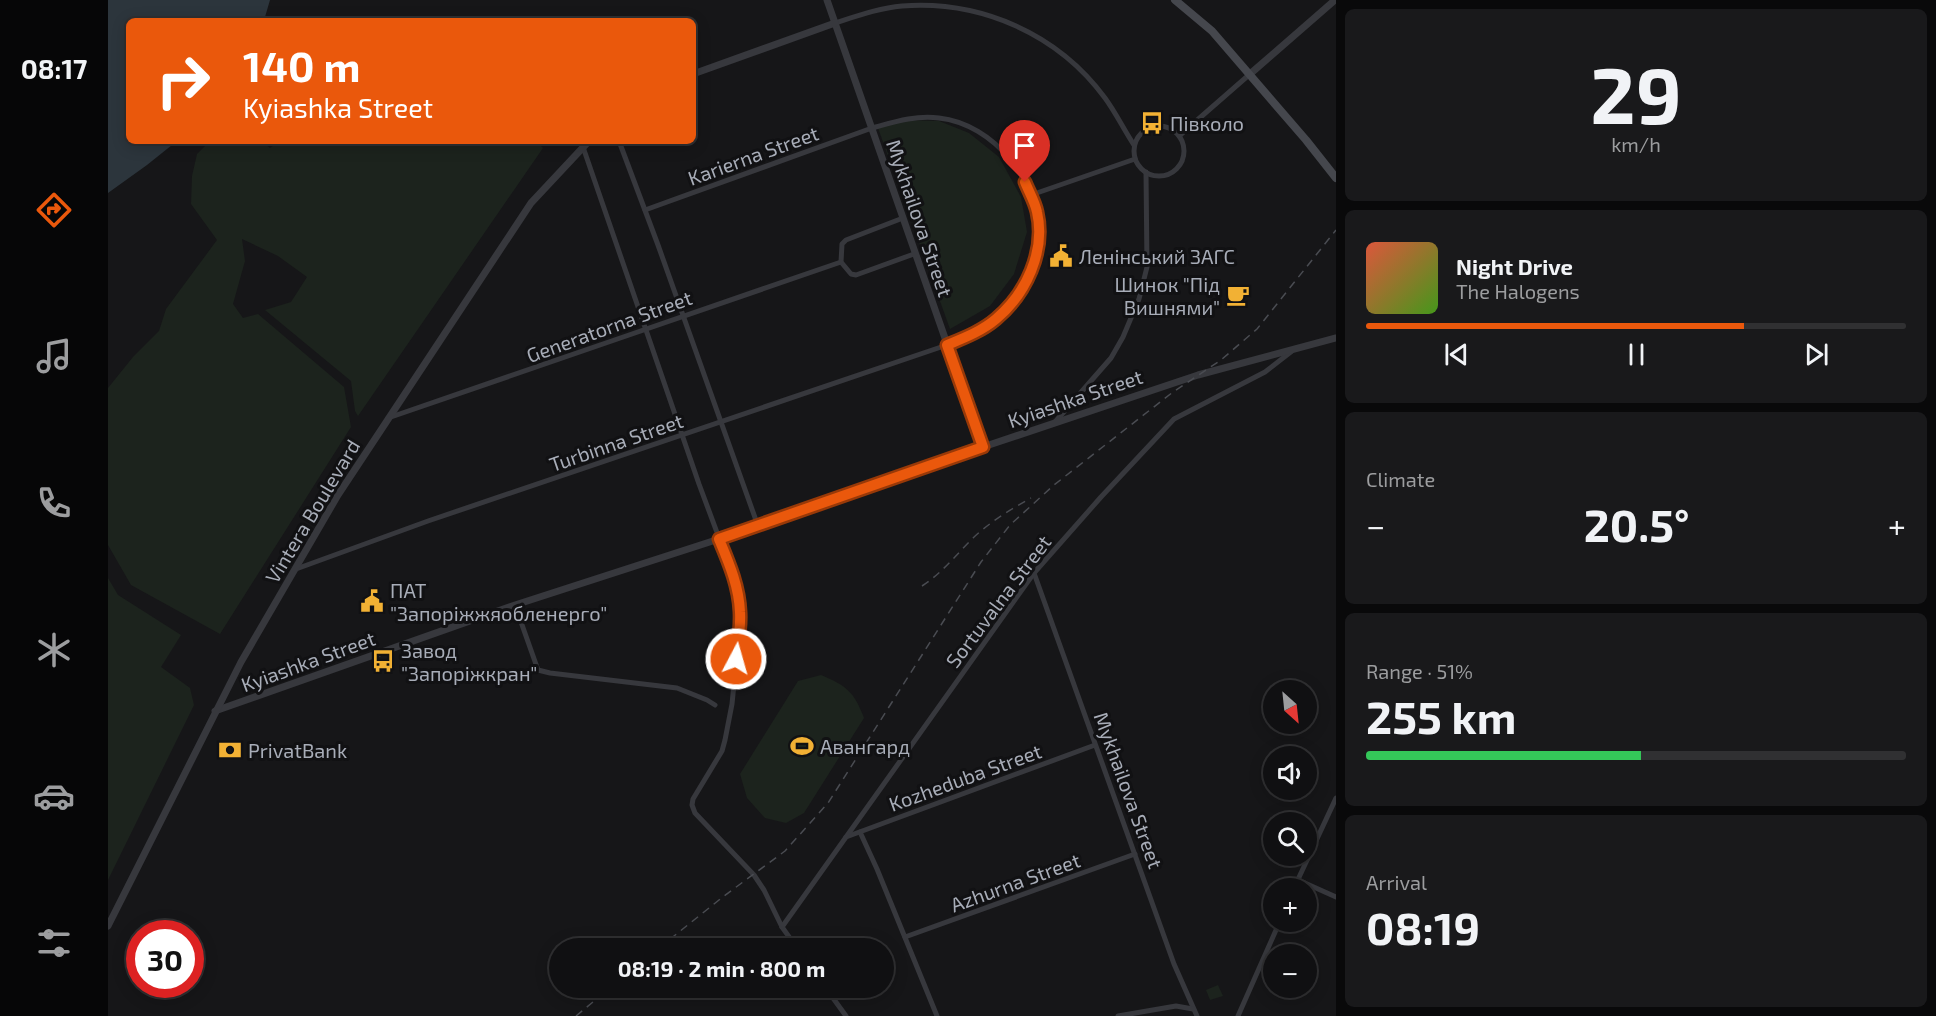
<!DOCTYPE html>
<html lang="en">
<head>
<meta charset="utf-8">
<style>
  body { margin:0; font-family:"Exo 2",sans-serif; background:#19191b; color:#f1f3f6; height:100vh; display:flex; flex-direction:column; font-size:22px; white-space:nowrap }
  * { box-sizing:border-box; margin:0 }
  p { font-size:20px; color:#9c9d9f }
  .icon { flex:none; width:33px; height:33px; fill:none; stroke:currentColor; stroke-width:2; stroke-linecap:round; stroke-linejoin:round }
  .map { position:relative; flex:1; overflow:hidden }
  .details { display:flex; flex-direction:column; gap:9px; padding:9px; background:#09090a; width:600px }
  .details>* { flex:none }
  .guide { position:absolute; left:18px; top:18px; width:570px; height:126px; border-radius:9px; box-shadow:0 3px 15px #0003,0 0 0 2px #303032; background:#ea580c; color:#fff; overflow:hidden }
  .needle { width:39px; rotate:153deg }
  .tools { position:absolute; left:1155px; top:680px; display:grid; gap:12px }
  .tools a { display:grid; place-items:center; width:54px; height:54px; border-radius:50%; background:#101012; box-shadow:0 3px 15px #0003,0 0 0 2px #303032; font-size:30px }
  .speed { position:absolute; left:18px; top:920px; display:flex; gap:12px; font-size:30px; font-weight:700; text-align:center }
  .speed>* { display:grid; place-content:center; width:78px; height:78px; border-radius:50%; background:#101012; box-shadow:0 3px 15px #0003,0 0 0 2px #303032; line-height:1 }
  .speed .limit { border:9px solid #d22; background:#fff; color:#111 }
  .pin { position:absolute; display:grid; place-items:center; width:51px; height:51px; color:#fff; margin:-62px -26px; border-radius:50% 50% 50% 0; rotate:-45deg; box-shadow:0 0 6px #0007 }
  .pin .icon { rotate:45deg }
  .me { position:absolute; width:66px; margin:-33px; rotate:6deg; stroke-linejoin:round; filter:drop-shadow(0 0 4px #0008) }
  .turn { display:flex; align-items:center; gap:21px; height:126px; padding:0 18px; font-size:27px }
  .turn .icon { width:78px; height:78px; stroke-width:2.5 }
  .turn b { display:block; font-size:42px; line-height:51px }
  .big { font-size:45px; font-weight:700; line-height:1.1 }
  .details .widget { flex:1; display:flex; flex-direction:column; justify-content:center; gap:9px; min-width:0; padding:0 21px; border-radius:9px; background:#19191b }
  .details .dial { align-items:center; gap:0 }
  .dial b { font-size:78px; line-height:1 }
  .song { display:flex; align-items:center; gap:18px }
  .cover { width:72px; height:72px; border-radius:9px; background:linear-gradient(135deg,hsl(10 70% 55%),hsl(100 70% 35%)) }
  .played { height:6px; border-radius:3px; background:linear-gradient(90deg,#ea580c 70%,#303032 70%) }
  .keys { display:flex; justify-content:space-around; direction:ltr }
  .heat { display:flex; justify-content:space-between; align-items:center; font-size:33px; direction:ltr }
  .charge { height:9px; border-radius:4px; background:linear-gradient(90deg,#34c759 51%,#303032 0) }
  .trip { position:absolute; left:441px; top:938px; width:345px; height:60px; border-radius:30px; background:#101012; box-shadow:0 3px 15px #0003,0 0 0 2px #303032; font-weight:700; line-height:60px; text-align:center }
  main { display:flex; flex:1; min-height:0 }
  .tab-bar { display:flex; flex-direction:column; width:108px; justify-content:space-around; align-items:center; background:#060607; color:#9c9d9f }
  .tab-bar .icon { width:42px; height:42px }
  .tab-bar .on { color:#ea580c }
  .tab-bar b { font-size:27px; color:#f1f3f6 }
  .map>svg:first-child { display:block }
</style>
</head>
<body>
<main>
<nav class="tab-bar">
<b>08:17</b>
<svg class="icon on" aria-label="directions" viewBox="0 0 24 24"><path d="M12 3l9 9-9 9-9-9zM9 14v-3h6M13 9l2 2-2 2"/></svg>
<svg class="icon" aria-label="music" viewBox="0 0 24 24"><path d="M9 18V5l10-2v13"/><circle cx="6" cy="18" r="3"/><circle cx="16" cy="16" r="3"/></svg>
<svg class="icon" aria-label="phone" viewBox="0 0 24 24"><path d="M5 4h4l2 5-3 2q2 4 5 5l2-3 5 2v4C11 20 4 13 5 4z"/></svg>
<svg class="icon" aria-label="climate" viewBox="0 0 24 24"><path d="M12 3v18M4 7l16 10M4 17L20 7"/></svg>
<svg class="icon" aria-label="car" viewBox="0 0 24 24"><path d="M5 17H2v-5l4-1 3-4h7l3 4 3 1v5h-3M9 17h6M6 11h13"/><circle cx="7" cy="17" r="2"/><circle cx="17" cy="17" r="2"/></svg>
<svg class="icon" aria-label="filters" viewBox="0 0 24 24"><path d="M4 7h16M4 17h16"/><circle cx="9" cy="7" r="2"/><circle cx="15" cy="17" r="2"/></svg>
</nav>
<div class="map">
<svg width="1228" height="1016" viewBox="0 0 1228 1016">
  <rect width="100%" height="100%" fill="#161618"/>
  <g fill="#1c231d">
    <polygon points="796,120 831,121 861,133 891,157 913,197 919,232 906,274 882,306 842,329 770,128"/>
    <polygon points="102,141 154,141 162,148 171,141 428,141 435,148 250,416 247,411 243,381 157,310 183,302 199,277 170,256 134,239 137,261 125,304 135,318 150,314 236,387 243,427 112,634 23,585 0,545 0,388 25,357 51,331 58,309 109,240 83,204 84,176 89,154"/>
    <polygon points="0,578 10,595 73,635 53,667 82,688 86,705 0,880"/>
    <path d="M713 675C739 686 746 692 756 718L696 813 678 823 657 818 639 798 632 774 690 681Z"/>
    <polygon points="1110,985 1115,996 1102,1000 1098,990"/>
  </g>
  <polygon fill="#2c353c" points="0,0 162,0 157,17 162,21 21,21 21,141 69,141 39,165 0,193"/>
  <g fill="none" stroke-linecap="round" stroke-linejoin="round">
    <g stroke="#37383d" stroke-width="5">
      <path d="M727 23C749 16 771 8 794 6 873 0 950 34 997 98 1008 113 1016 130 1026 145"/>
      <circle cx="1051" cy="151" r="25"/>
      <polyline points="1071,136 1142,74"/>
      <polyline points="511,141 550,245 650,526"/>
      <polyline points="475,147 591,484 630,589 633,614 624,704 617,740 614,751 585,799 584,805 587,813 646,875 656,890 674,927 689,948"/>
      <polyline points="923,195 1027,159"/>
      <polyline points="795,218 738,240 734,244 733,262 743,274 748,275 806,254"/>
      <path d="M280 418C432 367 581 313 733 262"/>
      <polyline points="947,422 1003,358 1015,337 1031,299 1039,267 1038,172"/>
      <path d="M188 569 320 521 839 345C863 335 888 324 904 303 918 285 931 260 931 237 932 182 886 124 831 118 807 115 786 122 764 128L537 210"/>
      <polyline points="926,573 1066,964 1089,1016"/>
      <polyline points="407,605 430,670 442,673 569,688 599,700 607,705"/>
      <polyline points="752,832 769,869 829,1016"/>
      <polyline points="738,837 987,745"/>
      <polyline points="1190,880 1228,897"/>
      <polyline points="1186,888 1228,798"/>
      <polyline points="674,927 926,573 993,497 1066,419 1157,372 1184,351"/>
      <polyline points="797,937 1027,854"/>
      <polyline points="717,987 738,1016"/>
      <polyline points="1010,1016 1068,1006 1085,1009"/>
      <polyline points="1130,1016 1172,921"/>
    </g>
    <g stroke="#37383d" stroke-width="7">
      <polyline points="719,0 875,447"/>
      <polyline points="585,74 727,23"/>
      <polyline points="1142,74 1227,0"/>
      <polyline points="107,711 407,605 611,539 875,447 1090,375 1228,338"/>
      <polyline points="0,926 133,662 230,495 423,203 481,141"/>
    </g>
    <polyline stroke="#45474d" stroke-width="8" points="1067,0 1104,31 1198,140 1228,178"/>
    <g stroke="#4a4c52" stroke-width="1.5" stroke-dasharray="8 6" stroke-linecap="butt">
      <path d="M814 586C834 573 848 555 865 538 882 522 903 509 923 498"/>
      <polyline points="551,948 616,896 677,851 720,803 873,562 902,525 946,485 1065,392 1113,360 1149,329 1228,230"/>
      <polyline points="468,1016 503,987"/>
    </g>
  </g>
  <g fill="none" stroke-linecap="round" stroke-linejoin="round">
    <g stroke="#983908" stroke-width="15">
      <path id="route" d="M628 659C630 644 633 627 632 612 631 586 621 563 611 539L875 447 839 345C856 338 874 331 888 319 918 294 938 251 929 212 927 202 921 192 917 182"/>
    </g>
    <use href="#route" stroke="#ea580c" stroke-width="10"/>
  </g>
  <defs>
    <g id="bus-bare" transform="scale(1.8)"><path d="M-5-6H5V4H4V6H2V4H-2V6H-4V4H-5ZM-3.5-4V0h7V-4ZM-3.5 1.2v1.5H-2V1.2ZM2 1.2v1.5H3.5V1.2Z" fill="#f2b134" stroke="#111113" stroke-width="2.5" paint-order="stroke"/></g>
    <g id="civic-bare" transform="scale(1.8)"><path d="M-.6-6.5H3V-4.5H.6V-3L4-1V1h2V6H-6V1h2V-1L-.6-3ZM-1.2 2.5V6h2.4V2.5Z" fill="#f2b134" stroke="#111113" stroke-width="2.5" paint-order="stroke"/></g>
    <g id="cafe-bare" transform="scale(1.8)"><path d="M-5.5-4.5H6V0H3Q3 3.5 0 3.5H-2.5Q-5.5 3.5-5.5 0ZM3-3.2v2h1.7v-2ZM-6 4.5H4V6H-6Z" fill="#f2b134" stroke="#111113" stroke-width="2.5" paint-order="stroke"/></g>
    <g id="stadium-bare" transform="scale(1.8)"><path d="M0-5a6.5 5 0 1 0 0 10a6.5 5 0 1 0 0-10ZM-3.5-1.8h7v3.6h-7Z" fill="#f2b134" stroke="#111113" stroke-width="2.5" paint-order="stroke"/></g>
    <g id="bank-bare" transform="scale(1.8)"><path d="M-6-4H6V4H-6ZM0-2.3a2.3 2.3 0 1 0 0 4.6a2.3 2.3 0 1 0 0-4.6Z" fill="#f2b134" stroke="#111113" stroke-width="2.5" paint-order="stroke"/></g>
  </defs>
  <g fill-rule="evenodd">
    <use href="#bus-bare" x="1044" y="123"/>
    <use href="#civic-bare" x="953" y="256"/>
    <use href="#cafe-bare" x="1130" y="295"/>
    <use href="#civic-bare" x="264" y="601"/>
    <use href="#bus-bare" x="275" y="661"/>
    <use href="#stadium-bare" x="694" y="746"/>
    <use href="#bank-bare" x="122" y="750"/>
  </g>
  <g text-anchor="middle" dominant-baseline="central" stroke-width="6" stroke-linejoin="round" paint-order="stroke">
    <g font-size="20" fill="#a8adb8" stroke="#111113" text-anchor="start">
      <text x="1062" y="123">Півколо</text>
      <text x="971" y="256">Ленінський ЗАГС</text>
      <text x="1112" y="284" text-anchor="end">Шинок "Під<tspan x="1112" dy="23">Вишнями"</tspan></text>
      <text x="282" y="590">ПАТ<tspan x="282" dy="23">"Запоріжжяобленерго"</tspan></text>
      <text x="293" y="650">Завод<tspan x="293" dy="23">"Запоріжкран"</tspan></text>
      <text x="712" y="746">Авангард</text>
      <text x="140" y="750">PrivatBank</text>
    </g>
    <g font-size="20" fill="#a8adb8" stroke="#111113">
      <text transform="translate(645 155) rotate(-20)">Karierna Street</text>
      <text transform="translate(812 218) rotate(71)">Mykhailova Street</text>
      <text transform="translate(501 326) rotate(-20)">Generatorna Street</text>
      <text transform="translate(967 398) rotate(-19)">Kyiashka Street</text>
      <text transform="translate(508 442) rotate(-19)">Turbinna Street</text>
      <text transform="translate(204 511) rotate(-59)">Vintera Boulevard</text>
      <text transform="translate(890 601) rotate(-53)">Sortuvalna Street</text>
      <text transform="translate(200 661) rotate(-20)">Kyiashka Street</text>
      <text transform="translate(857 777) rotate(-20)">Kozheduba Street</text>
      <text transform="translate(1021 790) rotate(70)">Mykhailova Street</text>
      <text transform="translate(907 882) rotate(-20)">Azhurna Street</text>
    </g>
  </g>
</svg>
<div class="tools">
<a><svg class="needle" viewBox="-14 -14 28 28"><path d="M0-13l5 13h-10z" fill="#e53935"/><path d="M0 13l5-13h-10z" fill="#9c9d9f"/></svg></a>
<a><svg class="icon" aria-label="sound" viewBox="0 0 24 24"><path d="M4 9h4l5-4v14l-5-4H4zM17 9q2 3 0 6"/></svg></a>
<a><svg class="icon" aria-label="search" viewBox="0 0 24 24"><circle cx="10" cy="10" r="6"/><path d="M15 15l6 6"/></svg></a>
<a>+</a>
<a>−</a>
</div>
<div class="speed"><div class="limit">30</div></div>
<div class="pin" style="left:917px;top:182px;background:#d93025"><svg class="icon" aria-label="arrive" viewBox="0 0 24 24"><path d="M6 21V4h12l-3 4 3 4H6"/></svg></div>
<svg class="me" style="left:628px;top:659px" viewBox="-20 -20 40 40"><circle r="17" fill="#ea580c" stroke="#fff" stroke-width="3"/><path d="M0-11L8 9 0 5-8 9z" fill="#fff"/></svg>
<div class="trip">08:19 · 2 min · 800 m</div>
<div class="guide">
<div class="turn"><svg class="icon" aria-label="right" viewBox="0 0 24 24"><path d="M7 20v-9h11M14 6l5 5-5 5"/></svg><div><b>140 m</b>Kyiashka Street</div></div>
</div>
</div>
<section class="details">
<div class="widget dial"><b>29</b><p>km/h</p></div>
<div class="widget">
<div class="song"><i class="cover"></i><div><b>Night Drive</b><p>The Halogens</p></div></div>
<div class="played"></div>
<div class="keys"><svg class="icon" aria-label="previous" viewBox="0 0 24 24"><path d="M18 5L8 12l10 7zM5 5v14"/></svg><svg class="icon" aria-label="pause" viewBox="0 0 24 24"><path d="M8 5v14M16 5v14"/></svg><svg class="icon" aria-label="next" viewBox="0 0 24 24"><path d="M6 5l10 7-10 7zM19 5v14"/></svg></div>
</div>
<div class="widget"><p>Climate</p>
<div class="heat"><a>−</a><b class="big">20.5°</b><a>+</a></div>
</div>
<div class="widget"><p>Range · 51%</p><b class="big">255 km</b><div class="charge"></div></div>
<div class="widget"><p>Arrival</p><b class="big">08:19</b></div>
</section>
</main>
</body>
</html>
